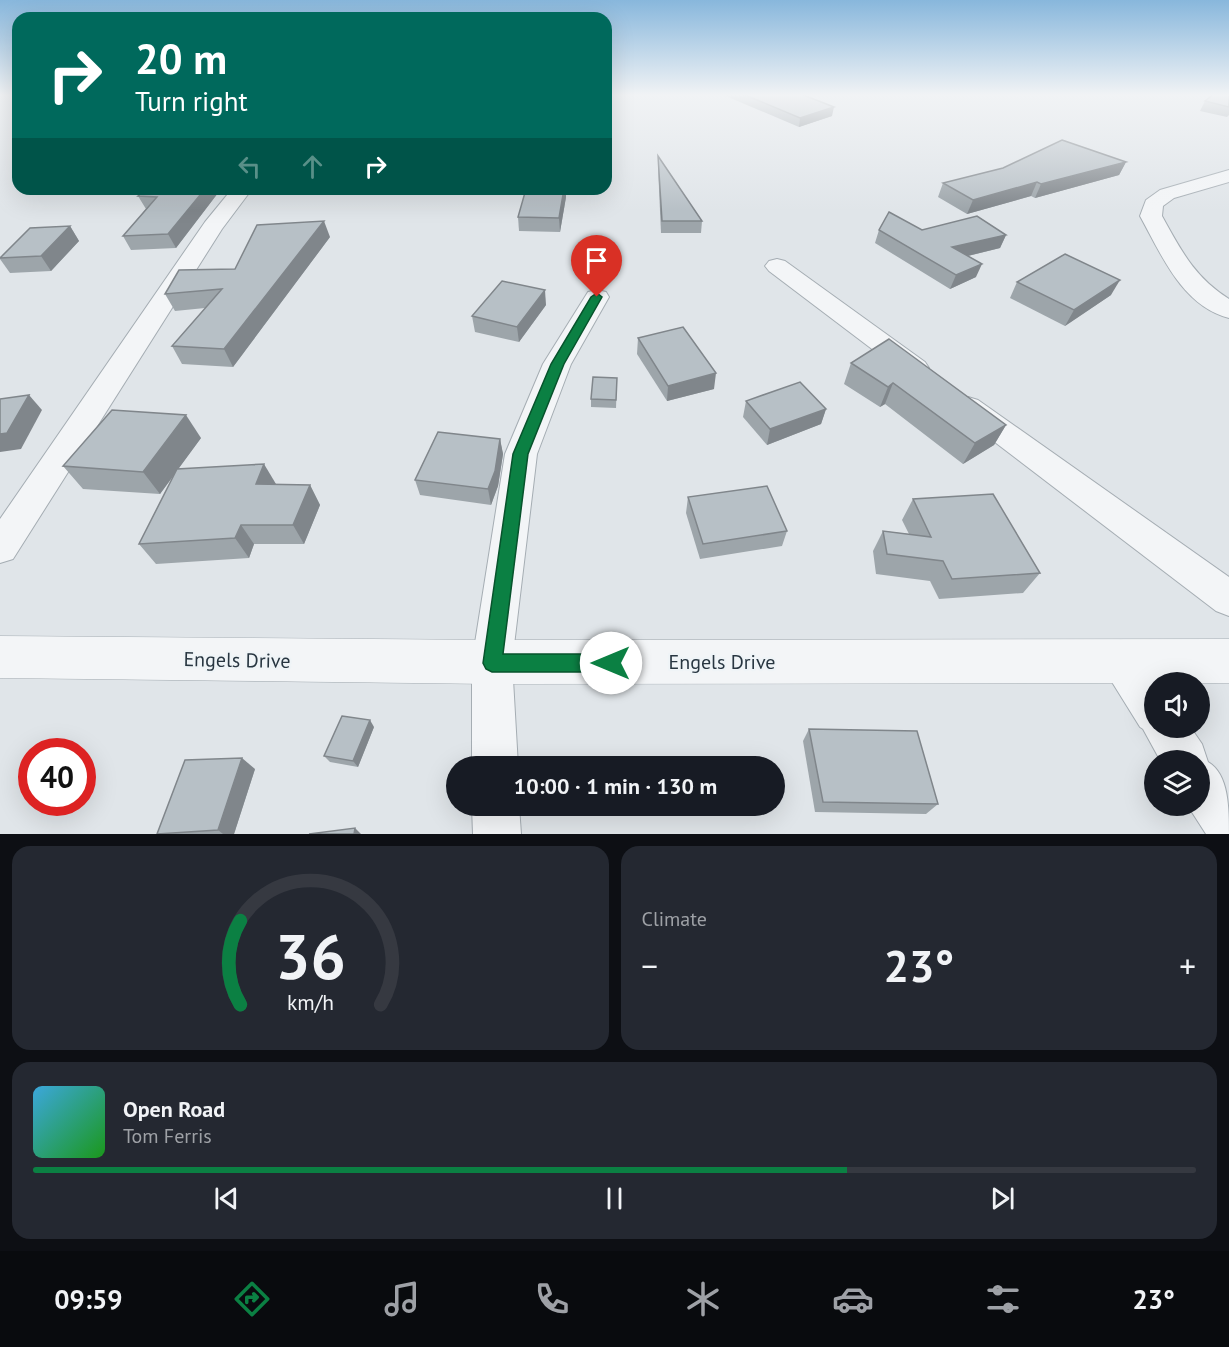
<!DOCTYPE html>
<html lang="en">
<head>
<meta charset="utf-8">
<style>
  body { margin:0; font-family:"PT Sans",sans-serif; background:#242831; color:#f1f3f6; height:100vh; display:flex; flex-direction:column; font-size:22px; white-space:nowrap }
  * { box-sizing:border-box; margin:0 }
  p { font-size:20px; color:#9ea1a6 }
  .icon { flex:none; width:33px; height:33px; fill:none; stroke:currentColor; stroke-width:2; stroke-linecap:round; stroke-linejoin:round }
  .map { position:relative; height:834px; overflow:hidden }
  .drawer { display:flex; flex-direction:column; gap:12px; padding:12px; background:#0d0f14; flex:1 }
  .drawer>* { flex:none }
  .guide { position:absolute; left:12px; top:12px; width:600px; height:183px; border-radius:18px; box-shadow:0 6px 24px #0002; background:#00695c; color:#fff; overflow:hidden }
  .buttons { position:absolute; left:1144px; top:672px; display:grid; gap:12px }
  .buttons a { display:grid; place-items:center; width:66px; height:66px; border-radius:50%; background:#171b24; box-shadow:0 6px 24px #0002; font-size:30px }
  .speed { position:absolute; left:18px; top:738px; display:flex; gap:12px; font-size:30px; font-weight:700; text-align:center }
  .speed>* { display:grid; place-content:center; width:78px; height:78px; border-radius:50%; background:#171b24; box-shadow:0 6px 24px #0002; line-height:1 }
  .speed .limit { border:9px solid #d22; background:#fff; color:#111 }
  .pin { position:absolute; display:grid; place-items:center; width:51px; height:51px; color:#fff; margin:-62px -26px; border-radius:50% 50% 50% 0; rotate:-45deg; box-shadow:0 0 6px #0007 }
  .pin .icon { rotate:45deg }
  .me { position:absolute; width:66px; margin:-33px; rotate:270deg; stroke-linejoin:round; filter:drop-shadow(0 0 4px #0008) }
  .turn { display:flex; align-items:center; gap:21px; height:126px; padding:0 24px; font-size:27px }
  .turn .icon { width:78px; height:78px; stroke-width:2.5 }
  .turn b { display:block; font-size:42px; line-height:51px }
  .lanes { display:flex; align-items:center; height:57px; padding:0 24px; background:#0003; justify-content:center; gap:30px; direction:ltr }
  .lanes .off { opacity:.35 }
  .big { font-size:45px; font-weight:700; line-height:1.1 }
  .drawer .widget { flex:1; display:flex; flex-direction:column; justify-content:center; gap:9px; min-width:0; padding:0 21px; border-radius:18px; background:#242831 }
  .drawer .dial { align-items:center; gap:0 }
  .dial svg { height:156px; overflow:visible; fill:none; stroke:#363941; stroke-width:7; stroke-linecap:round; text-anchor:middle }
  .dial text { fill:#f1f3f6; stroke:none }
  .song { display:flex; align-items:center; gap:18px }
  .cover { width:72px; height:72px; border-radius:9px; background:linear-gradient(135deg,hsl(200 70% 55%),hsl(120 70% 35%)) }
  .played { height:6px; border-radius:3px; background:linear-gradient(90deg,#0b8043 70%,#363941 70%) }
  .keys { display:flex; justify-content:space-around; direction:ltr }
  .heat { display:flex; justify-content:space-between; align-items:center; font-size:33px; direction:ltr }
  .drawer .tiles { flex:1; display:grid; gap:12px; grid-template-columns:1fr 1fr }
  .widget:last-child { grid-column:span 2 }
  .trip { position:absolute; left:446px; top:756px; width:339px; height:60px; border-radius:30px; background:#171b24; box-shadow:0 6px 24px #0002; font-weight:700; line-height:60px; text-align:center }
  .tabs { display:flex; height:96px; justify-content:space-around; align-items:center; background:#090b0e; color:#9ea1a6 }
  .tabs .icon { width:42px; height:42px }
  .tabs .selected { color:#0b8043 }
  .tabs b { font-size:27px; color:#f1f3f6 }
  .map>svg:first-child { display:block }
</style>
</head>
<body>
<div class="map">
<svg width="1229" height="834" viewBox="0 0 1229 834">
  <rect width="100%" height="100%" fill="#e0e5e9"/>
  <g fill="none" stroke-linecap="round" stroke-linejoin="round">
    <g stroke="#a5adb3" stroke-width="2">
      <g id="minor">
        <path d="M1229 170V182L1174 198 1163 206 1162 216C1181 250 1194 277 1229 299V318C1182 306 1161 254 1140 216L1146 200 1160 190Z"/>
        <polygon points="232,189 252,189 222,229 13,559 0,563 0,519 205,222"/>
        <polygon points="777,259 785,261 925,362 929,368 925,374 915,377 905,374 769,271 765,266 769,261"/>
        <polygon points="597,290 606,292 609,297 571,364 537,454 512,662 518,766 472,766 472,662 505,454 543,364 588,292"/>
        <polygon points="968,397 978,400 1229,577 1229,616 1216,611 958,414 953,407 958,400"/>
        <path d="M1121 640 1135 646 1160 682H1155V728H1191L1202 744 1208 762C1229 774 1229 809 1229 834H1206L1188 806H1200V760H1160L1143 729 1140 727 1107 674 1101 660 1107 646Z"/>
        <polygon points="472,806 519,806 521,834 473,834"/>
      </g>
    </g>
    <g stroke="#a5adb3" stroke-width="1">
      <polygon id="tertiary" points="0,636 492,640 1229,639 1229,683 492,684 0,678"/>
    </g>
    <use href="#minor" fill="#f3f5f7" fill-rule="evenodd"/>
    <use href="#tertiary" fill="#f3f5f7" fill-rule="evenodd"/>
  </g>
  <g fill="#9da5aa">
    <polygon points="721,94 801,94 832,116 799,127"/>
    <polygon points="1229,94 1229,115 1227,117 1200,111 1205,101"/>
    <polygon points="658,156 702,221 701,233 661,233 658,167"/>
    <polygon points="1126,162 1119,175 1035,198 1031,196 967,214 938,197 943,183"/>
    <polygon points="221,189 176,248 131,250 123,236 146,209 138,196"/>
    <polygon points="526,189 566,189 566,197 560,232 519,231 518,217"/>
    <polygon points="70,226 79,241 51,271 10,273 0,259 0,257"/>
    <polygon points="879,230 922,230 1006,235 1000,248 968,256 976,277 950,289 875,243"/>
    <polygon points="330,237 233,367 182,364 172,346 205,308 175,311 165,294 235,269"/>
    <polygon points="1017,282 1111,295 1065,326 1010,298"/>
    <polygon points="546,305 519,342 475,332 472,316"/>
    <polygon points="638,338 714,389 667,401 637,354"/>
    <polygon points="851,363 1006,425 994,445 963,464 885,404 880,407 844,384"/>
    <polygon points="617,378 616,408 591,407 591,399"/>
    <polygon points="746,401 826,409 821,424 767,445 743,417"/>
    <polygon points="201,438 178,469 276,484 310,485 320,505 304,544 254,544 249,558 156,564 139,544 174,475 160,494 83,489 63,466"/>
    <polygon points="500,439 503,454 498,486 491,505 420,495 415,480"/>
    <polygon points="688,497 787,531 782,546 700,559 686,513"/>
    <polygon points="913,499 1040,573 1023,593 939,599 930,581 876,574 873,551 883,531 909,534 902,520"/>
    <polygon points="374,727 358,767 330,762 324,756"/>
    <polygon points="809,729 938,804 926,814 815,812 803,741"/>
    <polygon points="255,769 234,834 157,834"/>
  </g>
  <g fill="#80868b">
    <polygon points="834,107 832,116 799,127 800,118"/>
    <polygon points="1126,162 1119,175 1035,198 1041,184"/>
    <polygon points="1037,182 1031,196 967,214 973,200"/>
    <polygon points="205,189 221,189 176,248 168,234"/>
    <polygon points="564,189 566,189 566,197 560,232 559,218"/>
    <polygon points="324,221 330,237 233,367 224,349"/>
    <polygon points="70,226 79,241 51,271 41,256"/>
    <polygon points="1006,235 1000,248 947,261 952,247"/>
    <polygon points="982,264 976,277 950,289 956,275"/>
    <polygon points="1120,280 1111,295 1065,326 1074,310"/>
    <polygon points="545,290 546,305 519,342 517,327"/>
    <polygon points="716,373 714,389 667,401 668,386"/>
    <polygon points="893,383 885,404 880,407 888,387"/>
    <polygon points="29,395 42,410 21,449 0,452 0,434"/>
    <polygon points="826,409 821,424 767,445 770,429"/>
    <polygon points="186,415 201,438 160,494 143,472"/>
    <polygon points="1006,425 994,445 963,464 975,443"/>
    <polygon points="500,439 503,454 498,486 491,505 488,489"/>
    <polygon points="264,464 276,484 256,484"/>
    <polygon points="310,485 320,505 304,544 293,525"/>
    <polygon points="241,525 254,544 249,558 235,538"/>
    <polygon points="370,720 374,727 358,767 353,761"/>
    <polygon points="242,758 255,769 234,834 223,834 218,830"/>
    <polygon points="355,828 361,834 354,834"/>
  </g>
  <g fill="#b7c0c6" stroke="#80868b" stroke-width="1.5">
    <polygon points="743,94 801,94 834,107 800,118"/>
    <polygon points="1214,94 1229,94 1229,107 1205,101"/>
    <polygon points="1062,140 1126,162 1041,184 1037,182 973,200 943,183 1003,168"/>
    <polygon points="658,156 702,221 662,221"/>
    <polygon points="146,189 205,189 168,234 123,236 157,197 138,196"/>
    <polygon points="526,189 564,189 559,218 518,217"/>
    <polygon points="889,212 922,230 977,216 1006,235 952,247 982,264 956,275 879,230"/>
    <polygon points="324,221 224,349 172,346 222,289 165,294 179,270 235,269 257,225"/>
    <polygon points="70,226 41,256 0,258 30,228"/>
    <polygon points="1065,254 1120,280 1074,310 1017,282"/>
    <polygon points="502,281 545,290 517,327 472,316"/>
    <polygon points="683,327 716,373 668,386 638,338"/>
    <polygon points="889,339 1006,425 975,443 893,383 888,387 851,363"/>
    <polygon points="593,377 617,378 616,400 591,399"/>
    <polygon points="800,382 826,409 770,429 746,401"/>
    <polygon points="29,395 7,433 0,434 0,399"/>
    <polygon points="112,410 186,415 143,472 63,466"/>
    <polygon points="438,432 500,439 495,471 488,489 415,480"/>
    <polygon points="264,464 256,484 310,485 293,525 241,525 235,538 139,544 177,469"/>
    <polygon points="767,486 787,531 703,544 688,497"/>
    <polygon points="993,494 1040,573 952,579 943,561 887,554 883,531 931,537 913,499"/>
    <polygon points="342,716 370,720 353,761 324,756"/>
    <polygon points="809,729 917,731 938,804 823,802"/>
    <polygon points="242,758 218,830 157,834 185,760"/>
    <polygon points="355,828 354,834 309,834"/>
  </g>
  <linearGradient id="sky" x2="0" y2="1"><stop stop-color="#88b7dc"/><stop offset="0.45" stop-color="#f1f3f5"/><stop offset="1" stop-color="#f1f3f5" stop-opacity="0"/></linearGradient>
  <rect width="1229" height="211" fill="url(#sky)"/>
  <polygon fill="#0b8043" stroke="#07532c" stroke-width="1.5" points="597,293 602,297 564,364 528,454 503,654 611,654 618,656 621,663 618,669 611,672 492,672 486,669 483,663 513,454 551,364 591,297"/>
  <g text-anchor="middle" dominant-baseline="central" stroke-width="4.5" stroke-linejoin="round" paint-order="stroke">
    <g font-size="20" fill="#283641" stroke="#eff4f7">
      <text transform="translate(237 660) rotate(1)">Engels Drive</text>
      <text x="722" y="662">Engels Drive</text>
    </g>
  </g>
</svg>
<div class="buttons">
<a><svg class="icon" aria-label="sound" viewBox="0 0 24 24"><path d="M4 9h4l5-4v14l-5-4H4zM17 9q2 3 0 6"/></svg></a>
<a><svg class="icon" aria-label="layers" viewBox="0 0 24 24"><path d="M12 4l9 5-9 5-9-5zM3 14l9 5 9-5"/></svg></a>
</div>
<div class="speed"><div class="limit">40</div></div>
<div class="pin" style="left:597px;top:297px;background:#d93025"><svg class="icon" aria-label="arrive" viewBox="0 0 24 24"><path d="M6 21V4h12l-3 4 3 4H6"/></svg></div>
<svg class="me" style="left:611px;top:663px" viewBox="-20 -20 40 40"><circle r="19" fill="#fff"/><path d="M0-13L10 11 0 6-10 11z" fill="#0b8043"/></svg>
<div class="trip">10:00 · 1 min · 130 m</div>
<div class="guide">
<div class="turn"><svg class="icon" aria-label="right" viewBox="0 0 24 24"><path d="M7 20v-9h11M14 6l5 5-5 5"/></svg><div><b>20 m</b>Turn right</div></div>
<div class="lanes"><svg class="icon off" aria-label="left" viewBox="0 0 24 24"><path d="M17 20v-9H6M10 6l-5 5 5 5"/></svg><svg class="icon off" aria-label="ahead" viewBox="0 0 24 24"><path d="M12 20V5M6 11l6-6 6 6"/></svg><svg class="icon" aria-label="right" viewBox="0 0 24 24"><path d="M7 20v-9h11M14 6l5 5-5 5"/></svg></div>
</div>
</div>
<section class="drawer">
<div class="tiles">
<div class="widget dial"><svg viewBox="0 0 100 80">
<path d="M14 69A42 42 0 1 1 86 69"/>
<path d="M14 69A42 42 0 0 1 14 26" stroke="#0b8043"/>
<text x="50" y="56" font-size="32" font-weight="700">36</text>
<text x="50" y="72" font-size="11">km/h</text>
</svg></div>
<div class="widget"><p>Climate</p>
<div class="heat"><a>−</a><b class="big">23°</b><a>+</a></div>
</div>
<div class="widget">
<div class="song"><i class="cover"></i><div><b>Open Road</b><p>Tom Ferris</p></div></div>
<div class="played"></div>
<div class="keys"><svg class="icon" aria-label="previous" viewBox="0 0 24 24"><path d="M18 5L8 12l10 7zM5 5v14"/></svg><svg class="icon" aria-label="pause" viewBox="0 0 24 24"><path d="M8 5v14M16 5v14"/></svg><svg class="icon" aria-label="next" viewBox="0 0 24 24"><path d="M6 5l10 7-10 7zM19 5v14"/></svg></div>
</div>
</div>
</section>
<nav class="tabs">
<b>09:59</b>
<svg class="icon selected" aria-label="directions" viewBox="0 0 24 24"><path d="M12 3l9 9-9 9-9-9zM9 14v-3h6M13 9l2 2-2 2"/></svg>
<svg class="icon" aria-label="music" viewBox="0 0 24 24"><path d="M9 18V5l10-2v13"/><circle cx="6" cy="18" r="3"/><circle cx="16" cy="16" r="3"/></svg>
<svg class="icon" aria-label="phone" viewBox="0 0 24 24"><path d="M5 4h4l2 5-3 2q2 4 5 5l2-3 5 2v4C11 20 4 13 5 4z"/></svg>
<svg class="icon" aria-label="climate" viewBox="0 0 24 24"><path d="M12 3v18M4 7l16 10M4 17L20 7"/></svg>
<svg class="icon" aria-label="car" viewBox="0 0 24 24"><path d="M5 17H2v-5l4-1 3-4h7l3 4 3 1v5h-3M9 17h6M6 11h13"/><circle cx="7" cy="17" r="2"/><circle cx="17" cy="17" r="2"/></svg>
<svg class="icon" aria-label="filters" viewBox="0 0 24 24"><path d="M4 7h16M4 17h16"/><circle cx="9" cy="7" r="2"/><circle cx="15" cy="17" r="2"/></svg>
<b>23°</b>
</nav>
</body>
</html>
